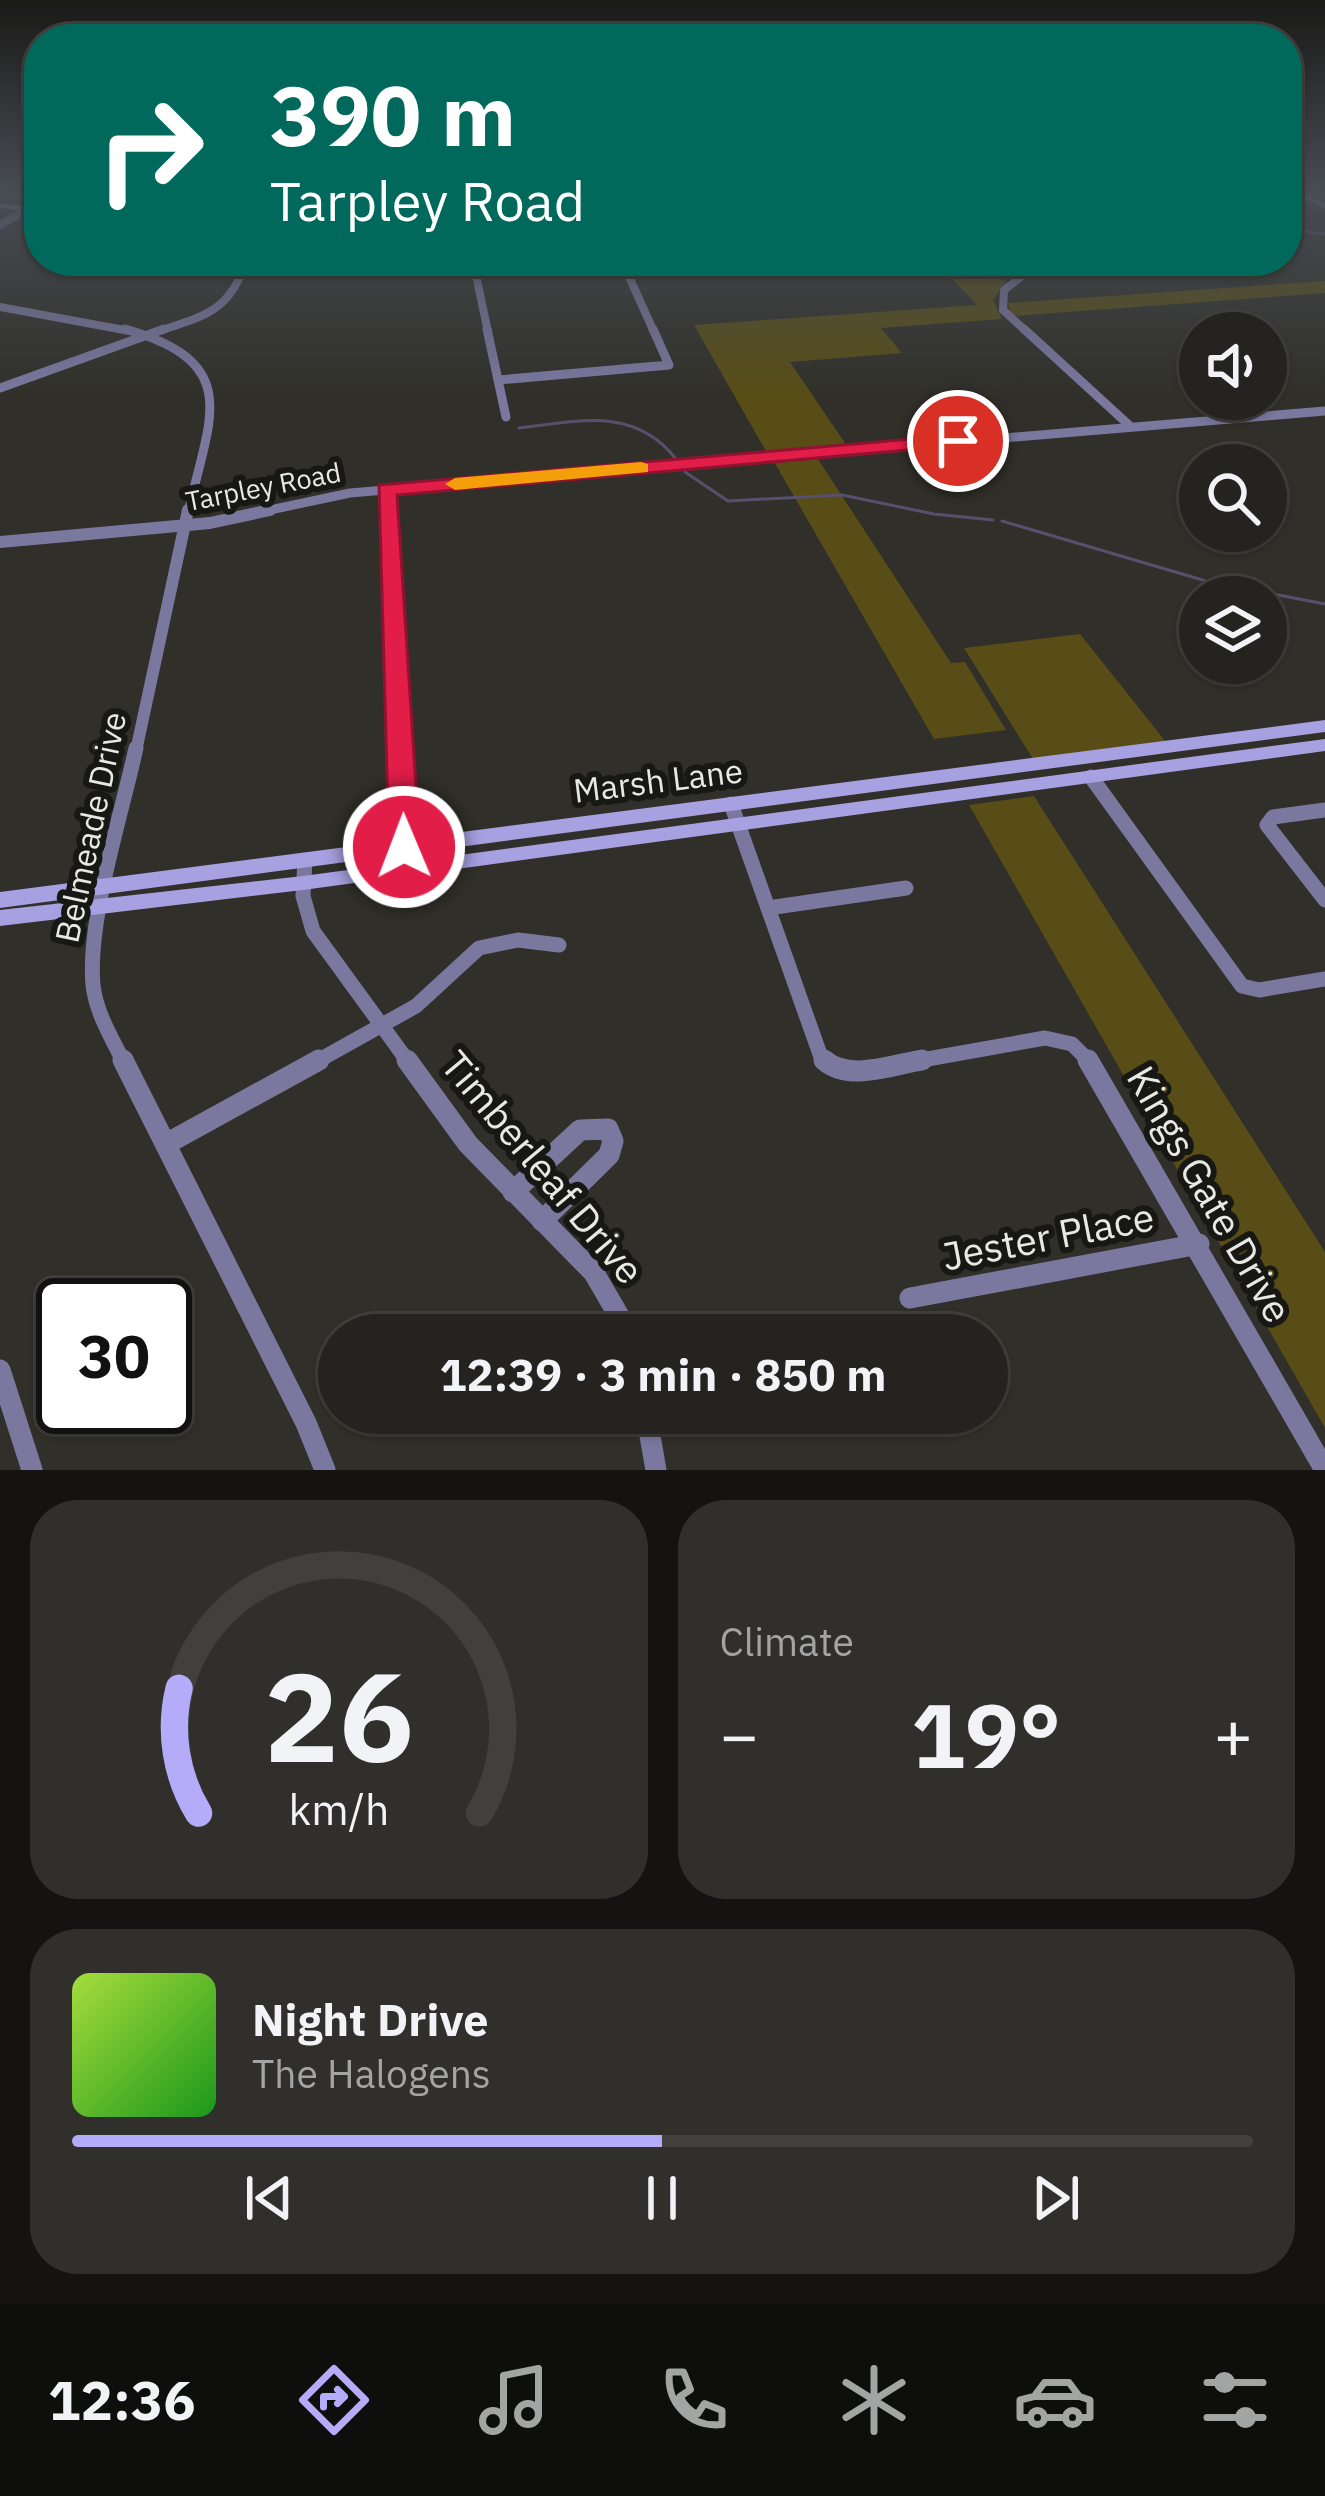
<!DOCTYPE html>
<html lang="en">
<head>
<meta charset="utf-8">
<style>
  body { margin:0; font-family:"IBM Plex Sans",sans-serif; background:#302f2c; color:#f1f3f6; height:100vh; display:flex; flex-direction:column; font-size:45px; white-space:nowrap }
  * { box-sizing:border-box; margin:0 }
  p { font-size:39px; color:#a3a4a4 }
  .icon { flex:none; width:66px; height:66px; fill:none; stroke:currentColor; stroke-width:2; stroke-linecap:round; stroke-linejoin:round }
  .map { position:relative; height:1470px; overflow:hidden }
  .side { display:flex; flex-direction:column; gap:30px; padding:30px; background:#141311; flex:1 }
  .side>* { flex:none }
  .guide { position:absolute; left:24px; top:24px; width:1278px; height:252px; border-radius:48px; box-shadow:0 3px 9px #0004,0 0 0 3px #41403d; background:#00695c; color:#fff; overflow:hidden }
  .buttons { position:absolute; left:1179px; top:312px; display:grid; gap:24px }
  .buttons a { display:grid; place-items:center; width:108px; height:108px; border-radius:50%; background:#24231f; box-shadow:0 3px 9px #0004,0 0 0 3px #41403d; font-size:60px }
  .speed { position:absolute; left:36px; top:1278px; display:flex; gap:24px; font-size:60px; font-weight:700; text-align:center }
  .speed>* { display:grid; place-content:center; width:156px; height:156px; border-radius:50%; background:#24231f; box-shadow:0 3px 9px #0004,0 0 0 3px #41403d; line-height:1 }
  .speed .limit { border:6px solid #111; border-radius:18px; background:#fff; color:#111 }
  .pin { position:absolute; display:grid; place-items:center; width:102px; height:102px; color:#fff; margin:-51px; border:6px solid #fff; border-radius:50%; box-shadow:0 3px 12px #0007 }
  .me { position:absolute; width:132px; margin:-66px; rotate:359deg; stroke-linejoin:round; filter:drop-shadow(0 0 9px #0008) }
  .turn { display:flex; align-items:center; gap:42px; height:252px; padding:0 48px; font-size:54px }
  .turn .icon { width:156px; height:156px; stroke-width:2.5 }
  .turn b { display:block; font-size:84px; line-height:102px }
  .big { font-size:90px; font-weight:800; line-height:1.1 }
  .side .tile { flex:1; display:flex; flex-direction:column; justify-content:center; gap:18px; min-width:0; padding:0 42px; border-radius:48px; background:#302f2c }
  .side .dial { align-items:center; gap:0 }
  .dial svg { height:312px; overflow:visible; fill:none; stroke:#41403d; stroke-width:7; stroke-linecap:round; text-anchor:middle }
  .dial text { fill:#f1f3f6; stroke:none }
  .song { display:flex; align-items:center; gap:36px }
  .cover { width:144px; height:144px; border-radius:18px; background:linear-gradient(135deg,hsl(80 70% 55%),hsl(120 70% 35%)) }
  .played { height:12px; border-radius:6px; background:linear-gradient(90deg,#b4acf9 50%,#41403d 50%) }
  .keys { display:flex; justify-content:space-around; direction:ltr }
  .heat { display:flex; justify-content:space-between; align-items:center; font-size:66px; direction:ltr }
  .side .tiles { flex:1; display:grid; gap:30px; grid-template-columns:1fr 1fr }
  .tile:last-child { grid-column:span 2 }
  .trip { position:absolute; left:318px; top:1314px; width:690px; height:120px; border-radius:60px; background:#24231f; box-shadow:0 3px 9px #0004,0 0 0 3px #41403d; font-weight:800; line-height:120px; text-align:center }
  .menu { display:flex; height:192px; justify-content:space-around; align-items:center; background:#0e0e0c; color:#a3a4a4 }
  .menu .icon { width:84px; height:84px }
  .menu .active { color:#b4acf9 }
  .menu b { font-size:54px; color:#f1f3f6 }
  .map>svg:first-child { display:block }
</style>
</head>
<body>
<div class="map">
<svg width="1325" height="1470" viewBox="0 0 1325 1470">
  <rect width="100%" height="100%" fill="#302f29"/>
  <g fill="#584d16">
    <polygon points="945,271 1006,280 993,300 1002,319 881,328 902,353 790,362 847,446 767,453 694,325 977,305"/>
    <polygon points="1325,281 1325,293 1011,316 1008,303"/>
    <polygon points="816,456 951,663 965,662 1006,730 934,739 773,460"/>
    <polygon points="1080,634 1166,742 1033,759 964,648"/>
    <polygon points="1034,796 1325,1252 1325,1428 969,805"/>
  </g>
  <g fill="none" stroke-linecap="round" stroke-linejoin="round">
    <g stroke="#57506c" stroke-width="3">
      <polyline points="1287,229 1325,234"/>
      <path d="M519 428C578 421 635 406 676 459"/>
      <polyline points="685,472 728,501 842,495 934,514 993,520"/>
      <polyline points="1002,521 1206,581 1325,604"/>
    </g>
    <g stroke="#7b78a0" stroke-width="8">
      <polyline points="0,225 23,212"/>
      <polyline points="473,261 488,332"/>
      <polyline points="622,261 654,332"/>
      <polyline points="0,307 135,332"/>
      <path d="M156 332C196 318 225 315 242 272"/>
      <polyline points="1027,332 1003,310 1004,290 1042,261"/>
    </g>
    <g stroke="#7b78a0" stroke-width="9">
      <path d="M125 329C245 363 209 418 188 513"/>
      <polyline points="487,329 506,417"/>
      <polyline points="1024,329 1130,426"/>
      <polyline points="498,380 669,365 653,329"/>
      <polyline points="0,388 164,329"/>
      <polyline points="386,490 387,513"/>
      <polyline points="256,513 350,493 1325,411"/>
    </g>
    <g stroke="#7b78a0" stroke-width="12">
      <polyline points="387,510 399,751"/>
      <polyline points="0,542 210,523 270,510"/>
      <polyline points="136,751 188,510"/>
    </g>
    <g stroke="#7b78a0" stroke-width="15">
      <polyline points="399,748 404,847"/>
      <polyline points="1091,777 1242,986 1259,990 1325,979"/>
      <polyline points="731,804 821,1057 827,1063"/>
      <polyline points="1325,810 1273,817 1267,825 1325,900"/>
      <polyline points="305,860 303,896 313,931 409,1063"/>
      <polyline points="768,908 906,888"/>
      <path d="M124 1063C112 1038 96 1013 93 985 87 921 122 813 136 748"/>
      <polyline points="314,1063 416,1006 479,948 518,940 559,945"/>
      <polyline points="905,1063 1045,1038 1072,1044 1091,1063"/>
    </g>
    <g stroke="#7b78a0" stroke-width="21">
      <polyline points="123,1060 306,1423 325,1470"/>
      <polyline points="407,1060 468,1144 594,1273 630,1335"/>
      <path d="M824 1060C849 1082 891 1065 922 1060"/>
      <polyline points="1088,1060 1325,1470"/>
      <polyline points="166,1144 319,1060"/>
      <polyline points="513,1192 580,1130 608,1129 613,1141 609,1155 542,1221"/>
      <polyline points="910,1298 1199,1244"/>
      <polyline points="0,1370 32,1470"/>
      <polyline points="646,1413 656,1470"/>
    </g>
    <g fill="#a7a0e1" fill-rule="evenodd">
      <polygon points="1292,193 1302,193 1325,203 1325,208"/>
      <polygon points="0,204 39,206 39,212 0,208"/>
      <polygon points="1325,720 1325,732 0,908 0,892"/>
      <polygon points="1325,739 1325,751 303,890 0,926 0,910 303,876"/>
    </g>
  </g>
  <linearGradient id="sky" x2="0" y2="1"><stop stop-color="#1a1a17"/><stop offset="0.48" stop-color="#484d54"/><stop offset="1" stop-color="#484d54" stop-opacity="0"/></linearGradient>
  <rect width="1325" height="398" fill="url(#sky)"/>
  <polygon fill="#e11d48" stroke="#92132f" stroke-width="3" points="958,435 967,441 965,445 397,495 420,847 415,854 394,854 389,847 379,485"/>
  <polygon fill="#f59e0b" points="641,462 648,464 648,472 455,490 445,484 455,478"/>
  <g text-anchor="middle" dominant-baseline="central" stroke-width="12" stroke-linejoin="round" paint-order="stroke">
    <g font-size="27" fill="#e9e9e4" stroke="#171714">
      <text transform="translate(263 486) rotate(-11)">Tarpley Road</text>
    </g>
    <g font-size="33" fill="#e9e9e4" stroke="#171714">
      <text transform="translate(658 780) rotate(-7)">Marsh Lane</text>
      <text transform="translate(90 827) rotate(-78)">Belmeade Drive</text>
    </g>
    <g font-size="39" fill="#e9e9e4" stroke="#171714">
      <text transform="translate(543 1167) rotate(50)">Timberleaf Drive</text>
      <text transform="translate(1210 1194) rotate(60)">Kings Gate Drive</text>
      <text transform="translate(1048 1236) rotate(-11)">Jester Place</text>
    </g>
  </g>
</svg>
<div class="buttons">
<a><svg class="icon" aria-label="sound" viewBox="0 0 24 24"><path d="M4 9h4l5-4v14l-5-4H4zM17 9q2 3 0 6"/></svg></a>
<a><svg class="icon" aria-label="search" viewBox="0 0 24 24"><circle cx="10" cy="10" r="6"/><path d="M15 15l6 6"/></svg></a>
<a><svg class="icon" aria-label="layers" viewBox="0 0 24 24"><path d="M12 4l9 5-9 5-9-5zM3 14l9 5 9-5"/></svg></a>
</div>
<div class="speed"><div class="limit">30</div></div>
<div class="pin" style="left:958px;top:441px;background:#d93025"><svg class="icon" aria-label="arrive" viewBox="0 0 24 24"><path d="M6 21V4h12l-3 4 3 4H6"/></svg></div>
<svg class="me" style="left:404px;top:847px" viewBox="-20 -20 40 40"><circle r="17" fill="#e11d48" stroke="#fff" stroke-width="3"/><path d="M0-11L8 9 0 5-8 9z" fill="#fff"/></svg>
<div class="trip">12:39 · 3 min · 850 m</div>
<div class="guide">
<div class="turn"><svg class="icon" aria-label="right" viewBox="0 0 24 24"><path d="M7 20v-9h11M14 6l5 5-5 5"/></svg><div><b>390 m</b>Tarpley Road</div></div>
</div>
</div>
<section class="side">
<div class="tiles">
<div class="tile dial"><svg viewBox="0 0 100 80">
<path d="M14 69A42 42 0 1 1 86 69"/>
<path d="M14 69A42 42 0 0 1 9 37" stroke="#b4acf9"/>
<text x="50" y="56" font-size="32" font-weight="700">26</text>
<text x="50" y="72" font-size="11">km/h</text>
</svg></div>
<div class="tile"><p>Climate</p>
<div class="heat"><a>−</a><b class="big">19°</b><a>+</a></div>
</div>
<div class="tile">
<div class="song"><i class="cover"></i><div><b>Night Drive</b><p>The Halogens</p></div></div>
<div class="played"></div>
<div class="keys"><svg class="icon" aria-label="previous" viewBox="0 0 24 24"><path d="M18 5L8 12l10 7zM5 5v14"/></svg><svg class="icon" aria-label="pause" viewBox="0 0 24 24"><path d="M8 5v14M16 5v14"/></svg><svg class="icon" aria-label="next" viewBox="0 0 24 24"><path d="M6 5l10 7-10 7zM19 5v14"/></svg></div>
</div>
</div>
</section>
<nav class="menu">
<b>12:36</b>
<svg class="icon active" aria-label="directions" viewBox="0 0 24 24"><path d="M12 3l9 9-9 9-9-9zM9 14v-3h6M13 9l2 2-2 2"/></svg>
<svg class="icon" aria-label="music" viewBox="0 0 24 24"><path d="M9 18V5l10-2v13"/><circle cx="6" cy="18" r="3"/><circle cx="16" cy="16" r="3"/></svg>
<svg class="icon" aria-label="phone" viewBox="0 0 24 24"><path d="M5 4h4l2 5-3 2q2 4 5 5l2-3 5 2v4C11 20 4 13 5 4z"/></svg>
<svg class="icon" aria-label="climate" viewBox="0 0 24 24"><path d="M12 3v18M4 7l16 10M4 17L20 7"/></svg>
<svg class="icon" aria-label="car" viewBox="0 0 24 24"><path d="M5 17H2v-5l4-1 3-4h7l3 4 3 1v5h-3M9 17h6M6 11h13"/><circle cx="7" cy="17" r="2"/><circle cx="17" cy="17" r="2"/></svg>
<svg class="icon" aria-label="filters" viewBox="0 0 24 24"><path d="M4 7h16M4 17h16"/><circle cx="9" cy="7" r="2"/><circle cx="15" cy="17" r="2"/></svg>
</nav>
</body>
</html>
